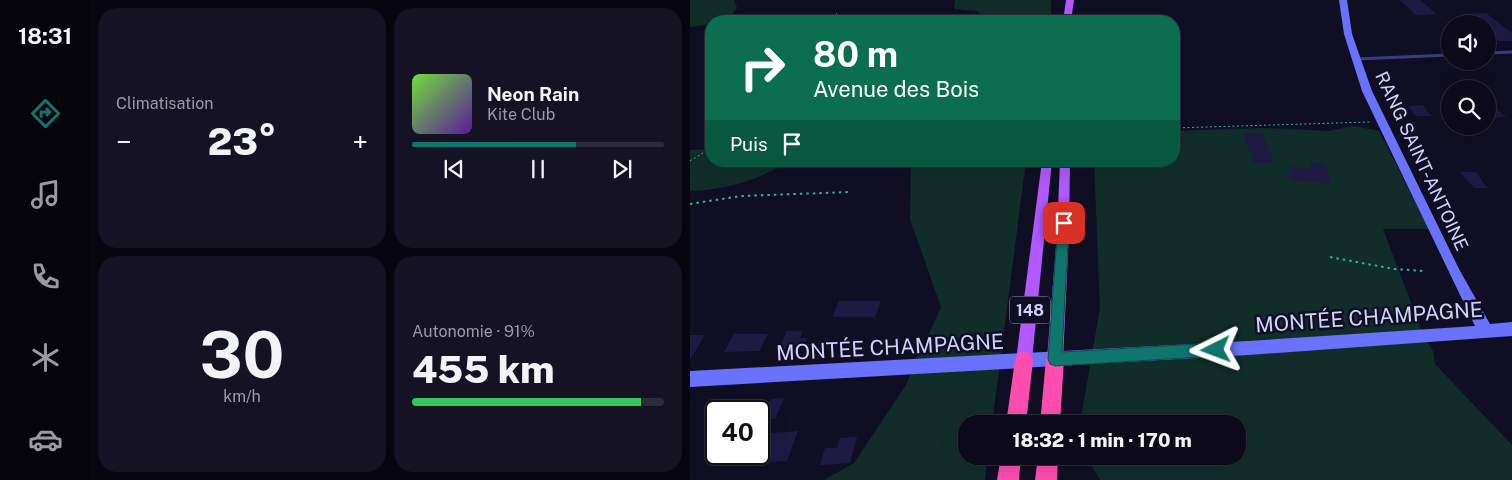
<!DOCTYPE html>
<html lang="fr">
<head>
<meta charset="utf-8">
<style>
  body { margin:0; font-family:"Public Sans",sans-serif; background:#151323; color:#f1f3f6; height:100vh; display:flex; flex-direction:column; font-size:19px; white-space:nowrap }
  * { box-sizing:border-box; margin:0 }
  p { font-size:16px; color:#9a9aa2 }
  .icon { flex:none; width:28px; height:28px; fill:none; stroke:currentColor; stroke-width:2; stroke-linecap:round; stroke-linejoin:round }
  .map { position:relative; flex:1; overflow:hidden }
  .panel { display:flex; flex-direction:column; gap:8px; padding:8px; background:#07060e; width:600px }
  .panel>* { flex:none }
  .top-card { position:absolute; left:15px; top:15px; width:475px; height:152px; border-radius:20px; box-shadow:0 5px 20px #0002,0 0 0 1px #2c2b39; background:#0b6e4f; color:#fff; overflow:hidden }
  .fabs { position:absolute; left:751px; top:15px; display:grid; gap:10px }
  .fabs a { display:grid; place-items:center; width:55px; height:55px; border-radius:50%; background:#0c0a1a; box-shadow:0 5px 20px #0002,0 0 0 1px #2c2b39; font-size:25px }
  .speed { position:absolute; left:15px; top:400px; display:flex; gap:10px; font-size:25px; font-weight:700; text-align:center }
  .speed>* { display:grid; place-content:center; width:65px; height:65px; border-radius:50%; background:#0c0a1a; box-shadow:0 5px 20px #0002,0 0 0 1px #2c2b39; line-height:1 }
  .speed .limit { border:2px solid #111; border-radius:8px; background:#fff; color:#111 }
  .pin { position:absolute; display:grid; place-items:center; width:42px; height:42px; color:#fff; margin:-21px; border-radius:10px; box-shadow:0 2px 8px #0006 }
  .me { position:absolute; width:55px; margin:-28px; rotate:267deg; stroke-linejoin:round; filter:drop-shadow(0 0 4px #0008) }
  .turn { display:flex; align-items:center; gap:18px; height:105px; padding:0 25px; font-size:22px }
  .turn .icon { width:65px; height:65px; stroke-width:2.5 }
  .turn b { display:block; font-size:35px; line-height:42px }
  .then { display:flex; align-items:center; height:48px; padding:0 25px; background:#0003; gap:10px; font-size:19px }
  .big { font-size:38px; font-weight:800; line-height:1.1 }
  .panel .tile { flex:1; display:flex; flex-direction:column; justify-content:center; gap:8px; min-width:0; padding:0 18px; border-radius:20px; background:#151323 }
  .panel .dial { align-items:center; gap:0 }
  .dial b { font-size:65px; line-height:1 }
  .song { display:flex; align-items:center; gap:15px }
  .cover { width:60px; height:60px; border-radius:8px; background:linear-gradient(135deg,hsl(100 70% 55%),hsl(270 70% 35%)) }
  .played { height:5px; border-radius:2px; background:linear-gradient(90deg,#0f766e 65%,#2c2b39 65%) }
  .keys { display:flex; justify-content:space-around; direction:ltr }
  .heat { display:flex; justify-content:space-between; align-items:center; font-size:28px; direction:ltr }
  .charge { height:8px; border-radius:4px; background:linear-gradient(90deg,#34c759 91%,#2c2b39 0) }
  .panel .tiles { flex:1; display:grid; gap:8px; grid-template-columns:repeat(2,1fr) }
  .trip { position:absolute; left:268px; top:415px; width:288px; height:50px; border-radius:20px; background:#0c0a1a; box-shadow:0 5px 20px #0002,0 0 0 1px #2c2b39; font-weight:800; line-height:50px; text-align:center }
  main { display:flex; flex:1; min-height:0 }
  .tabs { display:flex; flex-direction:column; width:90px; justify-content:space-around; align-items:center; background:#05040a; color:#9a9aa2 }
  .tabs .icon { width:35px; height:35px }
  .tabs .current { color:#0f766e }
  .tabs b { font-size:22px; color:#f1f3f6 }
  .map>svg:first-child { display:block }
</style>
</head>
<body>
<main>
<nav class="tabs">
<b>18:31</b>
<svg class="icon current" aria-label="directions" viewBox="0 0 24 24"><path d="M12 3l9 9-9 9-9-9zM9 14v-3h6M13 9l2 2-2 2"/></svg>
<svg class="icon" aria-label="music" viewBox="0 0 24 24"><path d="M9 18V5l10-2v13"/><circle cx="6" cy="18" r="3"/><circle cx="16" cy="16" r="3"/></svg>
<svg class="icon" aria-label="phone" viewBox="0 0 24 24"><path d="M5 4h4l2 5-3 2q2 4 5 5l2-3 5 2v4C11 20 4 13 5 4z"/></svg>
<svg class="icon" aria-label="climate" viewBox="0 0 24 24"><path d="M12 3v18M4 7l16 10M4 17L20 7"/></svg>
<svg class="icon" aria-label="car" viewBox="0 0 24 24"><path d="M5 17H2v-5l4-1 3-4h7l3 4 3 1v5h-3M9 17h6M6 11h13"/><circle cx="7" cy="17" r="2"/><circle cx="17" cy="17" r="2"/></svg>
</nav>
<section class="panel">
<div class="tiles">
<div class="tile"><p>Climatisation</p>
<div class="heat"><a>−</a><b class="big">23°</b><a>+</a></div>
</div>
<div class="tile">
<div class="song"><i class="cover"></i><div><b>Neon Rain</b><p>Kite Club</p></div></div>
<div class="played"></div>
<div class="keys"><svg class="icon" aria-label="previous" viewBox="0 0 24 24"><path d="M18 5L8 12l10 7zM5 5v14"/></svg><svg class="icon" aria-label="pause" viewBox="0 0 24 24"><path d="M8 5v14M16 5v14"/></svg><svg class="icon" aria-label="next" viewBox="0 0 24 24"><path d="M6 5l10 7-10 7zM19 5v14"/></svg></div>
</div>
<div class="tile dial"><b>30</b><p>km/h</p></div>
<div class="tile"><p>Autonomie · 91%</p><b class="big">455 km</b><div class="charge"></div></div>
</div>
</section>
<div class="map">
<svg width="822" height="480" viewBox="0 0 822 480">
  <rect width="100%" height="100%" fill="#100e23"/>
  <g fill="#112d2a">
    <polygon points="0,0 44,0 47,8 35,21 21,21 21,24 0,27"/>
    <polygon points="265,0 361,0 361,21 305,21 296,19 288,11 264,9"/>
    <polygon points="664,126 689,131 739,229 693,229 734,337 743,351 745,364 822,445 822,480 410,480 396,456 546,456 546,424 390,424 410,308 404,161 484,161 484,131 573,128 639,131"/>
    <path d="M21 149V161H97C70 181 32 190 0 191V150Z"/>
    <polygon points="221,161 336,161 302,424 276,424 276,456 298,456 295,480 134,480 164,463 216,385 251,307 220,219"/>
  </g>
  <g fill="#1f1a44">
    <polygon points="710,0 730,0 747,14 726,15"/>
    <polygon points="796,13 822,33 822,41 809,41 798,33 798,24 786,24 774,14"/>
    <polygon points="733,105 741,116 726,116 718,106"/>
    <polygon points="798,108 806,108 816,117 798,118"/>
    <polygon points="553,133 572,133 584,163 564,163"/>
    <polygon points="620,162 636,164 641,184 600,180 599,167 622,169"/>
    <polygon points="770,172 786,172 797,188 784,188"/>
    <polygon points="149,301 191,301 185,317 142,317"/>
    <polygon points="97,331 113,331 110,338 117,338 112,349 105,349 102,356 85,356"/>
    <polygon points="44,334 78,334 69,351 34,352"/>
    <polygon points="0,335 15,335 0,360"/>
    <polygon points="94,398 85,419 69,419 69,411 61,411 65,402 79,402 81,399"/>
    <polygon points="108,431 97,461 54,464 58,454 69,454 69,441 78,441 81,433"/>
    <polygon points="167,437 160,463 130,465 135,448 147,448 150,438"/>
  </g>
  <g fill="none" stroke-linecap="round" stroke-linejoin="round">
    <g stroke="#30b3a0" stroke-width="1" stroke-dasharray="2 2.5" stroke-linecap="butt">
      <polyline points="139,21 148,12"/>
      <polyline points="484,128 680,122"/>
      <polyline points="0,161 21,148"/>
    </g>
    <g stroke="#30b3a0" stroke-width="2" stroke-dasharray="2.5 4" stroke-linecap="butt">
      <polyline points="0,204 51,196 161,192"/>
      <polyline points="640,257 704,269 734,271"/>
    </g>
    <g stroke="#3a3d82" stroke-width="3">
      <polyline points="798,53 822,52"/>
      <polyline points="666,59 760,55"/>
    </g>
    <polygon fill="#6972fd" fill-rule="evenodd" points="649,0 657,0 662,34 682,91 769,269 800,324 822,322 822,336 558,355 0,387 0,371 558,341 785,326 672,91 654,34"/>
    <g fill="#b159fd" fill-rule="evenodd">
      <polygon points="376,0 384,0 381,21 373,21"/>
      <polygon points="352,161 362,161 342,360 339,365 334,367 329,365 326,360"/>
      <polygon points="370,161 380,161 379,233 373,359 370,364 365,366 360,364 357,359 367,233"/>
    </g>
    <g fill="#fd4db1" fill-rule="evenodd">
      <polygon points="365,350 371,353 374,359 370,424 350,424 356,359 359,353"/>
      <polygon points="334,351 340,354 343,360 336,424 316,424 325,360 328,354"/>
      <polygon points="311,456 331,456 329,480 307,480"/>
      <polygon points="348,456 368,456 367,480 345,480"/>
    </g>
  </g>
  <polygon fill="#0f766e" stroke="#0a4d48" points="374,218 379,223 372,352 526,343 531,345 533,350 531,354 526,356 365,366 360,364 358,359 368,223"/>
  <g text-anchor="middle" dominant-baseline="central" stroke-width="5" stroke-linejoin="round" paint-order="stroke">
    <rect fill="#100e23" stroke="#9896bc" stroke-width="1" x="320" y="296.5" width="40" height="27" rx="4"/>
    <g font-size="16" font-weight="bold" fill="#d2d1fe">
      <text x="340" y="310">148</text>
    </g>
    <g font-size="18" fill="#d2d1fe" stroke="#100e23">
      <text transform="translate(732 161) rotate(65)">RANG SAINT-ANTOINE</text>
    </g>
    <g font-size="21" fill="#d2d1fe" stroke="#100e23">
      <text transform="translate(679 317) rotate(-4)">MONTÉE CHAMPAGNE</text>
      <text transform="translate(200 347) rotate(-3)">MONTÉE CHAMPAGNE</text>
    </g>
  </g>
</svg>
<div class="fabs">
<a><svg class="icon" aria-label="sound" viewBox="0 0 24 24"><path d="M4 9h4l5-4v14l-5-4H4zM17 9q2 3 0 6"/></svg></a>
<a><svg class="icon" aria-label="search" viewBox="0 0 24 24"><circle cx="10" cy="10" r="6"/><path d="M15 15l6 6"/></svg></a>
</div>
<div class="speed"><div class="limit">40</div></div>
<div class="pin" style="left:374px;top:223px;background:#d93025"><svg class="icon" aria-label="arrive" viewBox="0 0 24 24"><path d="M6 21V4h12l-3 4 3 4H6"/></svg></div>
<svg class="me" style="left:526px;top:350px" viewBox="-20 -20 40 40"><path d="M0-17L14 15 0 8-14 15z" fill="#0f766e" stroke="#fff" stroke-width="4"/></svg>
<div class="trip">18:32 · 1 min · 170 m</div>
<div class="top-card">
<div class="turn"><svg class="icon" aria-label="right" viewBox="0 0 24 24"><path d="M7 20v-9h11M14 6l5 5-5 5"/></svg><div><b>80 m</b>Avenue des Bois</div></div>
<div class="then">Puis<svg class="icon" aria-label="arrive" viewBox="0 0 24 24"><path d="M6 21V4h12l-3 4 3 4H6"/></svg></div>
</div>
</div>
</main>
</body>
</html>
